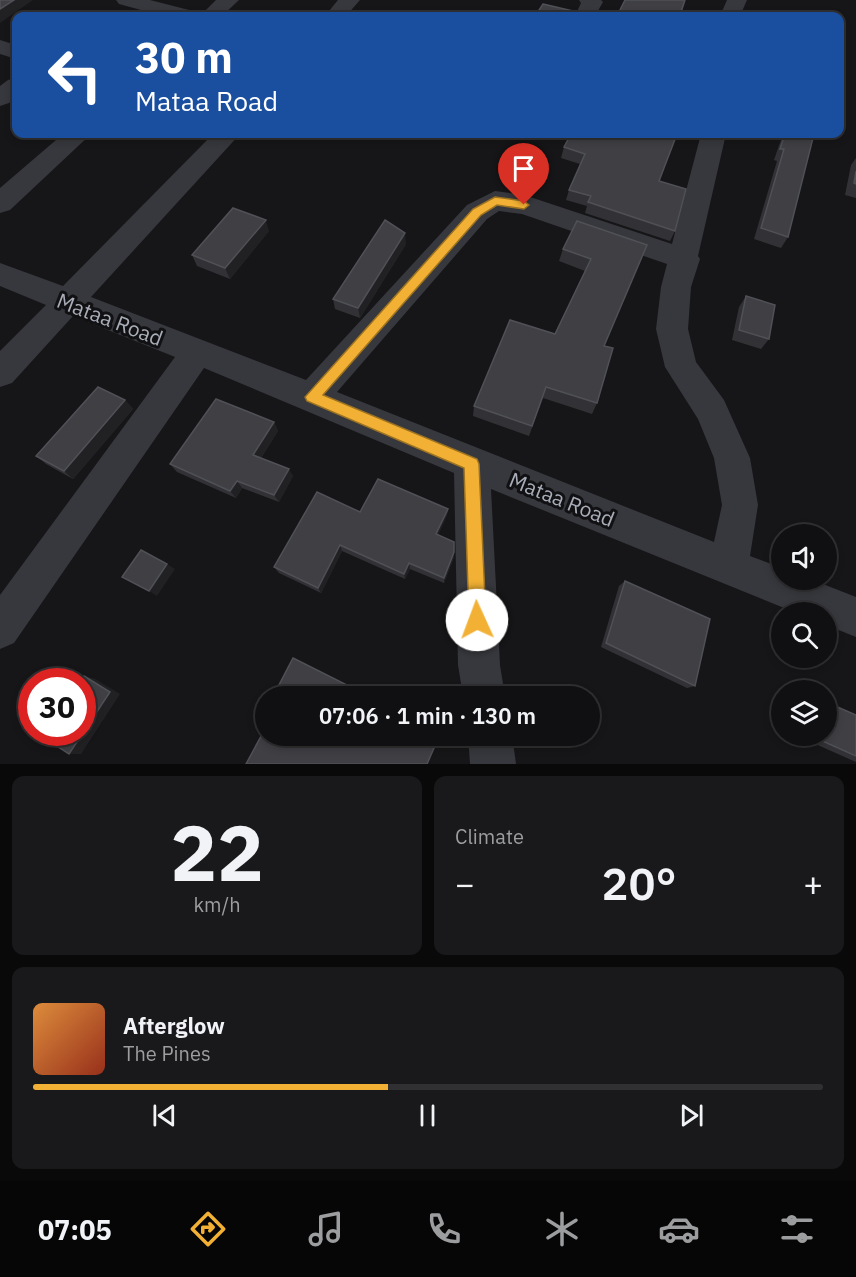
<!DOCTYPE html>
<html lang="en">
<head>
<meta charset="utf-8">
<style>
  body { margin:0; font-family:"IBM Plex Sans",sans-serif; background:#19191b; color:#f1f3f6; height:100vh; display:flex; flex-direction:column; font-size:22px; white-space:nowrap }
  * { box-sizing:border-box; margin:0 }
  p { font-size:20px; color:#9c9d9f }
  .icon { flex:none; width:33px; height:33px; fill:none; stroke:currentColor; stroke-width:2; stroke-linecap:round; stroke-linejoin:round }
  .map { position:relative; height:764px; overflow:hidden }
  .drawer { display:flex; flex-direction:column; gap:12px; padding:12px; background:#09090a; flex:1 }
  .drawer>* { flex:none }
  .banner { position:absolute; left:12px; top:12px; width:832px; height:126px; border-radius:12px; box-shadow:0 3px 9px #0003,0 0 0 2px #303032; background:#1a4fa0; color:#fff; overflow:hidden }
  .buttons { position:absolute; left:771px; top:524px; display:grid; gap:12px }
  .buttons a { display:grid; place-items:center; width:66px; height:66px; border-radius:50%; background:#101012; box-shadow:0 3px 9px #0003,0 0 0 2px #303032; font-size:30px }
  .speed { position:absolute; left:18px; top:668px; display:flex; gap:12px; font-size:30px; font-weight:700; text-align:center }
  .speed>* { display:grid; place-content:center; width:78px; height:78px; border-radius:50%; background:#101012; box-shadow:0 3px 9px #0003,0 0 0 2px #303032; line-height:1 }
  .speed .limit { border:9px solid #d22; background:#fff; color:#111 }
  .pin { position:absolute; display:grid; place-items:center; width:51px; height:51px; color:#fff; margin:-62px -26px; border-radius:50% 50% 50% 0; rotate:-45deg; box-shadow:0 0 6px #0007 }
  .pin .icon { rotate:45deg }
  .me { position:absolute; width:66px; margin:-33px; rotate:358deg; stroke-linejoin:round; filter:drop-shadow(0 0 4px #0008) }
  .turn { display:flex; align-items:center; gap:21px; height:126px; padding:0 24px; font-size:27px }
  .turn .icon { width:78px; height:78px; stroke-width:2.5 }
  .turn b { display:block; font-size:42px; line-height:51px }
  .big { font-size:45px; font-weight:600; line-height:1.1 }
  .drawer .card { flex:1; display:flex; flex-direction:column; justify-content:center; gap:9px; min-width:0; padding:0 21px; border-radius:12px; background:#19191b }
  .drawer .dial { align-items:center; gap:0 }
  .dial b { font-size:78px; line-height:1 }
  .song { display:flex; align-items:center; gap:18px }
  .cover { width:72px; height:72px; border-radius:9px; background:linear-gradient(135deg,hsl(30 70% 55%),hsl(10 70% 35%)) }
  .played { height:6px; border-radius:3px; background:linear-gradient(90deg,#f2b134 45%,#303032 45%) }
  .keys { display:flex; justify-content:space-around; direction:ltr }
  .heat { display:flex; justify-content:space-between; align-items:center; font-size:33px; direction:ltr }
  .drawer .tiles { flex:1; display:grid; gap:12px; grid-template-columns:1fr 1fr }
  .card:last-child { grid-column:span 2 }
  .trip { position:absolute; left:255px; top:686px; width:345px; height:60px; border-radius:30px; background:#101012; box-shadow:0 3px 9px #0003,0 0 0 2px #303032; font-weight:600; line-height:60px; text-align:center }
  .dock { display:flex; height:96px; justify-content:space-around; align-items:center; background:#060607; color:#9c9d9f }
  .dock .icon { width:42px; height:42px }
  .dock .selected { color:#f2b134 }
  .dock b { font-size:27px; color:#f1f3f6 }
  .map>svg:first-child { display:block }
</style>
</head>
<body>
<div class="map">
<svg width="856" height="764" viewBox="0 0 856 764">
  <rect width="100%" height="100%" fill="#161618"/>
  <g fill="none" stroke-linecap="round" stroke-linejoin="round">
    <g fill="#37383d" fill-rule="evenodd">
      <polygon points="116,0 150,0 193,11 196,16 163,16 119,4"/>
      <polygon points="216,0 239,0 222,16 200,16"/>
      <polygon points="338,0 360,0 346,16 325,16"/>
      <polygon points="579,0 601,0 603,2 595,16 575,16 581,3"/>
      <polygon points="727,0 747,0 740,16 720,16"/>
      <polygon points="0,40 16,45 16,59 0,54"/>
      <polygon points="16,78 16,97 9,103 0,106 0,86 8,80"/>
      <polygon points="63,134 91,134 10,210 0,213 0,188"/>
      <path d="M213 134H240L91 297 306 380 467 205 495 191 524 195 672 244 701 134H726L698 256 700 259 691 287 688 329 696 362 724 400 750 458 758 505 750 556 782 568V579H810L856 597V637L826 625V612H794L491 489 500 665 505 696H463L458 665 454 473 204 368 14 643 0 649V595L175 357 73 316 12 383 0 387V351L46 305 0 286V263L63 286ZM499 211 522 214 667 264 661 287 656 329 665 367 698 419 714 458 722 505 714 542 337 392 487 219Z"/>
      <polygon points="468,735 512,735 516,764 470,764"/>
    </g>
  </g>
  <g fill="#323236">
    <polygon points="571,134 659,181 675,231 670,241 585,213 587,206 566,200 569,190 580,164 561,158 564,147"/>
    <polygon points="783,134 814,134 788,237 781,248 754,239 777,161 774,160"/>
    <polygon points="856,158 856,198 845,195 851,165"/>
    <polygon points="269,231 230,279 197,266 192,255"/>
    <polygon points="406,244 360,318 335,309 333,299"/>
    <polygon points="647,245 604,346 597,403 592,414 543,398 529,436 473,416 474,406 555,334 585,271 559,261 563,249"/>
    <polygon points="746,296 769,339 761,349 732,340 739,307"/>
    <polygon points="125,400 133,409 73,479 46,464 36,456"/>
    <polygon points="274,422 278,431 261,458 293,476 279,502 242,488 236,498 177,472 170,464"/>
    <polygon points="448,509 447,515 438,535 454,557 444,583 410,569 405,579 342,551 321,593 279,573 274,567 360,512"/>
    <polygon points="625,581 695,686 687,688 601,647 619,586"/>
    <polygon points="856,715 856,762 795,735 826,735"/>
  </g>
  <g fill="#212124">
    <polygon points="14,0 33,0 0,23 0,9"/>
    <polygon points="266,220 269,231 230,279 225,268"/>
    <polygon points="405,233 406,244 360,318 358,308"/>
    <polygon points="125,400 133,409 73,479 64,471"/>
    <polygon points="274,422 278,431 258,462 253,455"/>
    <polygon points="289,469 293,476 279,502 274,495"/>
    <polygon points="237,481 242,488 236,498 230,491"/>
    <polygon points="448,509 447,515 436,540 436,534"/>
    <polygon points="340,545 342,551 321,593 318,588"/>
    <polygon points="454,552 454,557 444,583 444,578"/>
    <polygon points="409,563 410,569 405,579 404,574"/>
    <polygon points="167,564 175,569 157,596 149,591"/>
    <polygon points="84,676 95,679 120,694 81,754 69,754"/>
    <polygon points="347,685 350,687 346,696 342,696"/>
  </g>
  <g fill="#3f3f44" stroke="#4f5156" stroke-width="1.5">
    <polygon points="0,0 14,0 0,9"/>
    <polygon points="625,0 685,0 681,12 703,16 617,16"/>
    <polygon points="543,4 573,11 570,16 535,16"/>
    <polygon points="571,134 677,134 659,181 686,189 675,231 588,202 591,196 569,190 585,154 564,147"/>
    <polygon points="785,134 814,134 788,237 761,228 784,149 780,149"/>
    <polygon points="856,171 856,184 854,183"/>
    <polygon points="233,208 266,220 225,268 192,255"/>
    <polygon points="385,220 405,233 358,308 333,299"/>
    <polygon points="577,221 647,245 604,346 613,348 597,403 546,387 532,426 474,406 510,320 555,334 591,259 563,249"/>
    <polygon points="746,296 775,305 769,339 739,330"/>
    <polygon points="98,387 125,400 64,471 36,456"/>
    <polygon points="216,399 274,422 253,455 289,469 274,495 237,481 230,491 170,464"/>
    <polygon points="378,479 448,509 436,534 454,542 454,552 444,578 409,563 404,574 340,545 318,588 274,567 317,492 360,512"/>
    <polygon points="141,550 167,564 149,591 122,577"/>
    <polygon points="625,581 710,619 695,686 606,643"/>
    <polygon points="293,658 347,685 342,696 282,696 286,688 279,685"/>
    <polygon points="84,676 110,692 69,754 43,737 47,732 82,732 82,681 81,681"/>
    <polygon points="826,702 856,715 856,756 809,735 826,735"/>
    <polygon points="266,727 266,735 409,735 434,748 427,764 246,764"/>
  </g>
  <polygon fill="#f2b134" stroke="#9d7322" stroke-width="1.5" points="495,197 524,201 529,205 524,209 497,205 481,215 323,395 477,459 479,464 486,620 483,626 477,628 471,626 469,620 464,468 307,401 305,397 473,209"/>
  <g text-anchor="middle" dominant-baseline="central" stroke-width="6" stroke-linejoin="round" paint-order="stroke">
    <g font-size="21" fill="#a8adb8" stroke="#111113">
      <text transform="translate(110 319) rotate(21)">Mataa Road</text>
      <text transform="translate(562 499) rotate(22)">Mataa Road</text>
    </g>
  </g>
</svg>
<div class="buttons">
<a><svg class="icon" aria-label="sound" viewBox="0 0 24 24"><path d="M4 9h4l5-4v14l-5-4H4zM17 9q2 3 0 6"/></svg></a>
<a><svg class="icon" aria-label="search" viewBox="0 0 24 24"><circle cx="10" cy="10" r="6"/><path d="M15 15l6 6"/></svg></a>
<a><svg class="icon" aria-label="layers" viewBox="0 0 24 24"><path d="M12 4l9 5-9 5-9-5zM3 14l9 5 9-5"/></svg></a>
</div>
<div class="speed"><div class="limit">30</div></div>
<div class="pin" style="left:524px;top:205px;background:#d93025"><svg class="icon" aria-label="arrive" viewBox="0 0 24 24"><path d="M6 21V4h12l-3 4 3 4H6"/></svg></div>
<svg class="me" style="left:477px;top:620px" viewBox="-20 -20 40 40"><circle r="19" fill="#fff"/><path d="M0-13L10 11 0 6-10 11z" fill="#f2b134"/></svg>
<div class="trip">07:06 · 1 min · 130 m</div>
<div class="banner">
<div class="turn"><svg class="icon" aria-label="left" viewBox="0 0 24 24"><path d="M17 20v-9H6M10 6l-5 5 5 5"/></svg><div><b>30 m</b>Mataa Road</div></div>
</div>
</div>
<section class="drawer">
<div class="tiles">
<div class="card dial"><b>22</b><p>km/h</p></div>
<div class="card"><p>Climate</p>
<div class="heat"><a>−</a><b class="big">20°</b><a>+</a></div>
</div>
<div class="card">
<div class="song"><i class="cover"></i><div><b>Afterglow</b><p>The Pines</p></div></div>
<div class="played"></div>
<div class="keys"><svg class="icon" aria-label="previous" viewBox="0 0 24 24"><path d="M18 5L8 12l10 7zM5 5v14"/></svg><svg class="icon" aria-label="pause" viewBox="0 0 24 24"><path d="M8 5v14M16 5v14"/></svg><svg class="icon" aria-label="next" viewBox="0 0 24 24"><path d="M6 5l10 7-10 7zM19 5v14"/></svg></div>
</div>
</div>
</section>
<nav class="dock">
<b>07:05</b>
<svg class="icon selected" aria-label="directions" viewBox="0 0 24 24"><path d="M12 3l9 9-9 9-9-9zM9 14v-3h6M13 9l2 2-2 2"/></svg>
<svg class="icon" aria-label="music" viewBox="0 0 24 24"><path d="M9 18V5l10-2v13"/><circle cx="6" cy="18" r="3"/><circle cx="16" cy="16" r="3"/></svg>
<svg class="icon" aria-label="phone" viewBox="0 0 24 24"><path d="M5 4h4l2 5-3 2q2 4 5 5l2-3 5 2v4C11 20 4 13 5 4z"/></svg>
<svg class="icon" aria-label="climate" viewBox="0 0 24 24"><path d="M12 3v18M4 7l16 10M4 17L20 7"/></svg>
<svg class="icon" aria-label="car" viewBox="0 0 24 24"><path d="M5 17H2v-5l4-1 3-4h7l3 4 3 1v5h-3M9 17h6M6 11h13"/><circle cx="7" cy="17" r="2"/><circle cx="17" cy="17" r="2"/></svg>
<svg class="icon" aria-label="filters" viewBox="0 0 24 24"><path d="M4 7h16M4 17h16"/><circle cx="9" cy="7" r="2"/><circle cx="15" cy="17" r="2"/></svg>
</nav>
</body>
</html>
